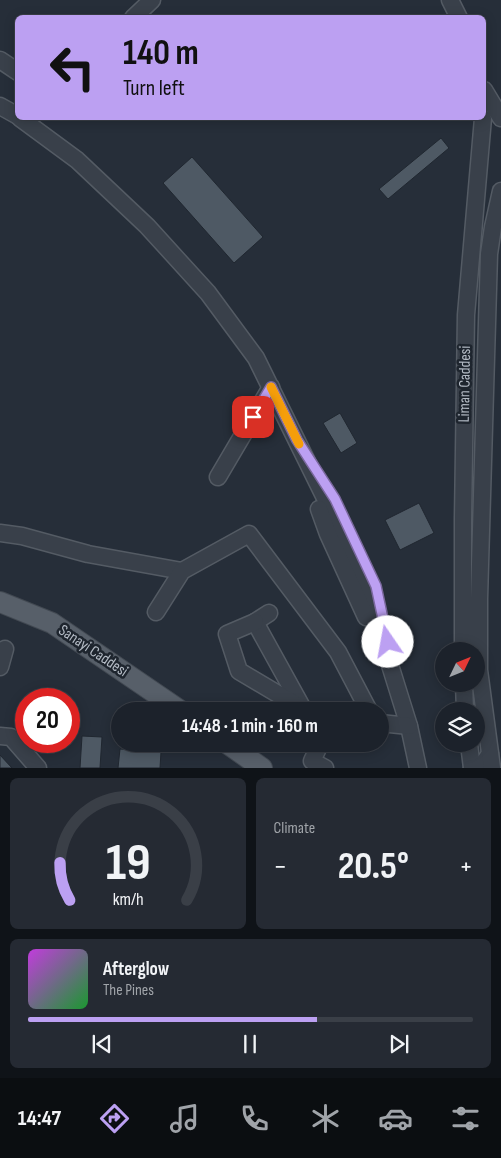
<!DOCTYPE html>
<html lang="en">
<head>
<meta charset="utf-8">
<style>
  body { margin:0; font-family:"Sofia Sans Condensed",sans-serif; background:#252a33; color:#f1f3f6; height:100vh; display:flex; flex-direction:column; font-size:19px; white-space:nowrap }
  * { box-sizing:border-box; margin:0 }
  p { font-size:16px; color:#a0a4a9 }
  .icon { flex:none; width:28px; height:28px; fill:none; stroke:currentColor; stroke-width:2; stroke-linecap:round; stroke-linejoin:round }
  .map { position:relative; height:768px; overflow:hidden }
  .sheet { display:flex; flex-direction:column; gap:10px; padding:10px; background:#0f1318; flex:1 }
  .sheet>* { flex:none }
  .banner { position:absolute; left:15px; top:15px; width:471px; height:105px; border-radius:8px; box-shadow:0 2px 12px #0003,0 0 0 1px #3a3f47; background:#bca0f2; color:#111; overflow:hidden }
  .needle { width:32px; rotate:47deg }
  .controls { position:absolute; left:435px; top:642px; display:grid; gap:10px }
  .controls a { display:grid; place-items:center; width:50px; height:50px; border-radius:50%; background:#1c222b; box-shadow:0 2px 12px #0003,0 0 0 1px #3a3f47; font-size:25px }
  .speed { position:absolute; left:15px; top:688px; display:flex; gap:10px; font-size:25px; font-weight:700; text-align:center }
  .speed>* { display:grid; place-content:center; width:65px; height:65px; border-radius:50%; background:#1c222b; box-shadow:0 2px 12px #0003,0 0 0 1px #3a3f47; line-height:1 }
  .speed .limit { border:8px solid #d22; background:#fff; color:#111 }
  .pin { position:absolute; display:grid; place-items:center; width:42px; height:42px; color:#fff; margin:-21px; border-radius:10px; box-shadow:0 2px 8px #0006 }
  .me { position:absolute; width:55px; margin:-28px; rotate:348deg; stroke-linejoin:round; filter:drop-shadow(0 0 4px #0008) }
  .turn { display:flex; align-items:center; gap:18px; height:105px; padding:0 25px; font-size:22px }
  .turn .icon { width:65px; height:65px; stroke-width:2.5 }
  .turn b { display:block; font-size:35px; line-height:42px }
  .big { font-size:38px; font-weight:700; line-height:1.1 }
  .sheet .widget { flex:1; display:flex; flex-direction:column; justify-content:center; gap:8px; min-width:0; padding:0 18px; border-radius:8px; background:#252a33 }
  .sheet .dial { align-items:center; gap:0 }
  .dial svg { height:130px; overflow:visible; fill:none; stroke:#3a3f47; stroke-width:7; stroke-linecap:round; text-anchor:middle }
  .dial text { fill:#f1f3f6; stroke:none }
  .song { display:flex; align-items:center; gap:15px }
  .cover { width:60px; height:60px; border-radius:8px; background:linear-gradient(135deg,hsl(290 70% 55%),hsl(130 70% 35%)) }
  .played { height:5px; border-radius:2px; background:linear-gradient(90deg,#bca0f2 65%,#3a3f47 65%) }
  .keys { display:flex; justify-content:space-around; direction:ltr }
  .heat { display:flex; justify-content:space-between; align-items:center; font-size:28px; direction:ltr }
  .sheet .tiles { flex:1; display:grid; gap:10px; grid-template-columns:1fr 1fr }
  .widget:last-child { grid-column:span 2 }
  .trip { position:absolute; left:111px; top:702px; width:278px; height:50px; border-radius:25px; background:#1c222b; box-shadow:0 2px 12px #0003,0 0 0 1px #3a3f47; font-weight:700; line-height:50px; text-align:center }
  .menu { display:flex; height:80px; justify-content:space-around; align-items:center; background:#0b0e11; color:#a0a4a9 }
  .menu .icon { width:35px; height:35px }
  .menu .selected { color:#bca0f2 }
  .menu b { font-size:22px; color:#f1f3f6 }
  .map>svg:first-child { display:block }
</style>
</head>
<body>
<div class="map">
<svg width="501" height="768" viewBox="0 0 501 768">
  <rect width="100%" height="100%" fill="#262e39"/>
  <g fill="#4e5964" stroke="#202730">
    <polygon points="441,138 449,148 388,199 379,189"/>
    <polygon points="192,157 263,237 234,263 163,183"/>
    <polygon points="340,413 357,443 341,453 323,423"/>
    <polygon points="419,503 434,533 400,550 385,520"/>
    <polygon points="82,736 102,737 100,768 80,768"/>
    <polygon points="120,749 161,752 160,768 118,768"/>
    <polygon points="0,755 12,768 0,768"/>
  </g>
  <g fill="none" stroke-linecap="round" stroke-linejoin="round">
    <g stroke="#545b64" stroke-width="19">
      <g id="minor">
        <polyline points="450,0 459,18"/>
        <polyline points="133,18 152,0"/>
        <polyline points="0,60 18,72"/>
        <polyline points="484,90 501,118"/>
        <polyline points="0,106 18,116"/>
        <polyline points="20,118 77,160 147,226 208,293 256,358 327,502 366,588 409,726 418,768"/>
        <polyline points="218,477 271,387"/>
        <polyline points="319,509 328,534 366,617"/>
        <polyline points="0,533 22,536 88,554 182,571"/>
        <polyline points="156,612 182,571 249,534 338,652 369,711"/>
        <polyline points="269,613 255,622 302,707"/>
        <polyline points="255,622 227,634 239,671 303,709"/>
        <polyline points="463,651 463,519 466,315 483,118"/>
        <polyline points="0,667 5,649"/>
        <polyline points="464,684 465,711"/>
        <polyline points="380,723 409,726"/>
        <polyline points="0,736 11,737 38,768"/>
        <polyline points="320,744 312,761 325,768"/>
        <polyline points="469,744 472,768"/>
        <polyline points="472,768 480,768 490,754"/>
        <polyline points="492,768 479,670 479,599 489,254 493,227 501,191"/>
      </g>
    </g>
    <g stroke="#424952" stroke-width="22">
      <g id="major">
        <polyline points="0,602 52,623 181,711"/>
        <polyline points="228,744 262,768"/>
      </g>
    </g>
    <use href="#minor" stroke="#39404a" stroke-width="16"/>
    <use href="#major" stroke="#575f69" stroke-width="20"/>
  </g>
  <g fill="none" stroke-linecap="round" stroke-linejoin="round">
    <g stroke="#7a689d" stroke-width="12">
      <polyline id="route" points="253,417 271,387 297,440 335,499 376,586 388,642"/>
    </g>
    <use href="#route" stroke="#bca0f2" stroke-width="9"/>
    <polyline stroke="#f59e0b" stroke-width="9" points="271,387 299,444"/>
  </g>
  <g text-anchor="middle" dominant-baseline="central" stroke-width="5" stroke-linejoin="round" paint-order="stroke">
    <g font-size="16" fill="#b4bbc5" stroke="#1e252e">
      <text transform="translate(465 384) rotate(-89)">Liman Caddesi</text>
      <text transform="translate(93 651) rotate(34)">Sanayi Caddesi</text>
    </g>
  </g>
</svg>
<div class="controls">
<a><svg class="needle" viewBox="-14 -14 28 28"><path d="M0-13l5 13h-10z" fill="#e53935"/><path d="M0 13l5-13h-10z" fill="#a0a4a9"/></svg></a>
<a><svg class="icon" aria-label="layers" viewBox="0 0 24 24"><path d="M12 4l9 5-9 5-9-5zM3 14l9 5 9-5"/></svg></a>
</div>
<div class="speed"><div class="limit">20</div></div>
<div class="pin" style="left:253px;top:417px;background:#d93025"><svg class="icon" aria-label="arrive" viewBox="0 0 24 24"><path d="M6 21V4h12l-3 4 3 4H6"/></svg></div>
<svg class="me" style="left:388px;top:642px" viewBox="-20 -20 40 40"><circle r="19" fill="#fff"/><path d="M0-13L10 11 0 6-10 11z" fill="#bca0f2"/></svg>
<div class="trip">14:48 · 1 min · 160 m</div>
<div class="banner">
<div class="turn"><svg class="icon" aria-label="left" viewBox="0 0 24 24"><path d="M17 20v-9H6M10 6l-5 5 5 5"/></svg><div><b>140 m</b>Turn left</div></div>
</div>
</div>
<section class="sheet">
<div class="tiles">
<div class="widget dial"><svg viewBox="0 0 100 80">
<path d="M14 69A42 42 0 1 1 86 69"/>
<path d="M14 69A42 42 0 0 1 8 46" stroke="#bca0f2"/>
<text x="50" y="56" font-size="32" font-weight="700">19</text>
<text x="50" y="72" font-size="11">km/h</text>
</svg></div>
<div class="widget"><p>Climate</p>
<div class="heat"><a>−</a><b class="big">20.5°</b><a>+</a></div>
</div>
<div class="widget">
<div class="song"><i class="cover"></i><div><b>Afterglow</b><p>The Pines</p></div></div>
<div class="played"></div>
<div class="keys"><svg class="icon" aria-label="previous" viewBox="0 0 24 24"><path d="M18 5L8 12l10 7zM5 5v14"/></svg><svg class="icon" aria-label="pause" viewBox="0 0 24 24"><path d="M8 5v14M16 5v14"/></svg><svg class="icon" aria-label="next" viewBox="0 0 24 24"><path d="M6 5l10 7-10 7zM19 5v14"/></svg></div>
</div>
</div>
</section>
<nav class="menu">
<b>14:47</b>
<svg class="icon selected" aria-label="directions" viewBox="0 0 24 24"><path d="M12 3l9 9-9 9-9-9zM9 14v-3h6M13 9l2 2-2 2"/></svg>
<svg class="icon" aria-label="music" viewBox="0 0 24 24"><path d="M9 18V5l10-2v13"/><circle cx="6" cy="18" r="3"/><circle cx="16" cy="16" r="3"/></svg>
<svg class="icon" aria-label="phone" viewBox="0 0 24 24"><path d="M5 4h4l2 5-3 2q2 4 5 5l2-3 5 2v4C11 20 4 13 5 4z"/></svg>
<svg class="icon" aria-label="climate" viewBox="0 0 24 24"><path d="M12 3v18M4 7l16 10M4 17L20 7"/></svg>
<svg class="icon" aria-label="car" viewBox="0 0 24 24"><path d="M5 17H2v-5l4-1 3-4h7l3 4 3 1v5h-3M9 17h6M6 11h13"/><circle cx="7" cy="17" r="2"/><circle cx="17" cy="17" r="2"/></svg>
<svg class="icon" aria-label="filters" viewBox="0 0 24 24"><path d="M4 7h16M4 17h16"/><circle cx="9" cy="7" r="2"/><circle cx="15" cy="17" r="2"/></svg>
</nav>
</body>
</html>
